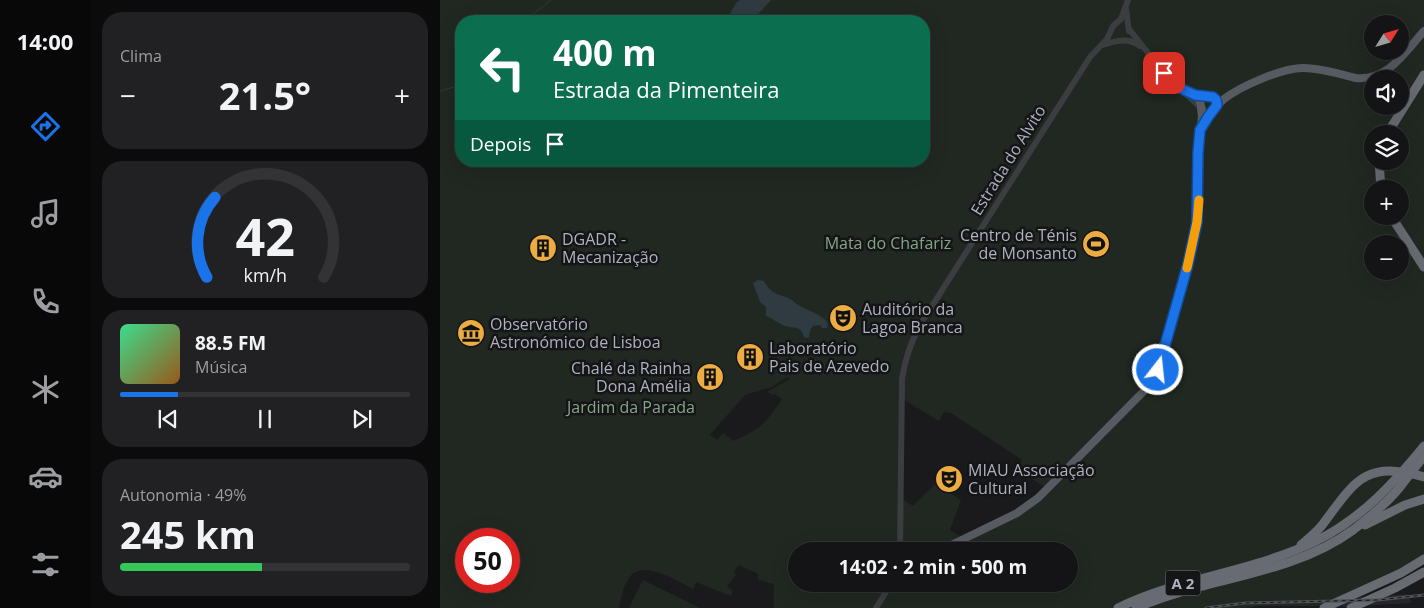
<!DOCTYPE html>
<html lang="pt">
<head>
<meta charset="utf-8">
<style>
  body { margin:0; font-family:"Open Sans",sans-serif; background:#212123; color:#f1f3f6; height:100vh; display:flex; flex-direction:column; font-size:19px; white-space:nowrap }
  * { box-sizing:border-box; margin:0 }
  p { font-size:16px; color:#9d9ea1 }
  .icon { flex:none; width:28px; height:28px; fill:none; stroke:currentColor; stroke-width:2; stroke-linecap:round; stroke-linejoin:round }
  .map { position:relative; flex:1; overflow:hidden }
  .panel { display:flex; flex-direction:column; gap:12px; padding:12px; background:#0b0b0c; width:350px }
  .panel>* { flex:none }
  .hud { position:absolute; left:15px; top:15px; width:475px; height:152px; border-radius:20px; box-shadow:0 5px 20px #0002,0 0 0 1px #333335; background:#0b6e4f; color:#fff; overflow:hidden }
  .needle { width:32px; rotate:53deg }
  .tools { position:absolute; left:924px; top:15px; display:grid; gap:10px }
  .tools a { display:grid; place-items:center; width:45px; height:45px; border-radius:50%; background:#141416; box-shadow:0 5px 20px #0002,0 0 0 1px #333335; font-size:25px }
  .speed { position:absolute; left:15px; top:528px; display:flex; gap:10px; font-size:25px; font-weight:700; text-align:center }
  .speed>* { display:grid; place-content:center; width:65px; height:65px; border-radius:50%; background:#141416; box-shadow:0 5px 20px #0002,0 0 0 1px #333335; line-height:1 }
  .speed .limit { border:8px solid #d22; background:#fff; color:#111 }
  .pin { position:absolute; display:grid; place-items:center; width:42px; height:42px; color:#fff; margin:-21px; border-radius:10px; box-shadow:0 2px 8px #0006 }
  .me { position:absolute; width:55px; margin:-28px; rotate:16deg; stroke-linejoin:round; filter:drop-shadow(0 0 4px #0008) }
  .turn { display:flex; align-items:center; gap:18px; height:105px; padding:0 15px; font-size:22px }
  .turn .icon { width:65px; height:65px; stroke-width:2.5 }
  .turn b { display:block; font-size:35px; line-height:42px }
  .then { display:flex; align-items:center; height:48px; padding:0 15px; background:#0003; gap:10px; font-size:19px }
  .big { font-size:38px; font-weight:700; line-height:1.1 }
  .panel .card { flex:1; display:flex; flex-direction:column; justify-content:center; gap:8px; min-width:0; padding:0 18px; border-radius:20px; background:#212123 }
  .panel .dial { align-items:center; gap:0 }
  .dial svg { height:130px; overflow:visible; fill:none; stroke:#333335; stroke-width:7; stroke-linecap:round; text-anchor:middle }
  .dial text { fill:#f1f3f6; stroke:none }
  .song { display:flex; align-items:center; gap:15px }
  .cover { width:60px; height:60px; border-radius:8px; background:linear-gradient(135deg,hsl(150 70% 55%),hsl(30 70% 35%)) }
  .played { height:5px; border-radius:2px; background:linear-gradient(90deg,#1a73e8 20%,#333335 20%) }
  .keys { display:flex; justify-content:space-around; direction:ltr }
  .heat { display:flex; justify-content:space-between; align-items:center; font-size:28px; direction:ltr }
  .charge { height:8px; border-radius:4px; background:linear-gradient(90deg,#34c759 49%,#333335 0) }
  .trip { position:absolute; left:348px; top:542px; width:290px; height:50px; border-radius:25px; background:#141416; box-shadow:0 5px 20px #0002,0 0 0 1px #333335; font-weight:700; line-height:50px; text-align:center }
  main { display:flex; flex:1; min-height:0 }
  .tabs { display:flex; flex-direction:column; width:90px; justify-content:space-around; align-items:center; background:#080809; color:#9d9ea1 }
  .tabs .icon { width:35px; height:35px }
  .tabs .selected { color:#1a73e8 }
  .tabs b { font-size:22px; color:#f1f3f6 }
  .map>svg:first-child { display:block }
</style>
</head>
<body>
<main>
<nav class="tabs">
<b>14:00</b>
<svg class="icon selected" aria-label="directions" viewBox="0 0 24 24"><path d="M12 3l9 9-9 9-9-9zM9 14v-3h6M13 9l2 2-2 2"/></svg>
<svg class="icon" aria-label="music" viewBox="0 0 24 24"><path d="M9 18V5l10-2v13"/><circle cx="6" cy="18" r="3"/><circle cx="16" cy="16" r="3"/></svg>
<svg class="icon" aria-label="phone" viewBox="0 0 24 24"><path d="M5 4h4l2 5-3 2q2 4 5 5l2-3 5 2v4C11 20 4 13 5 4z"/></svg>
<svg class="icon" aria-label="climate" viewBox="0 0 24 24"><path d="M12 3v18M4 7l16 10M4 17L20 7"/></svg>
<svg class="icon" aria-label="car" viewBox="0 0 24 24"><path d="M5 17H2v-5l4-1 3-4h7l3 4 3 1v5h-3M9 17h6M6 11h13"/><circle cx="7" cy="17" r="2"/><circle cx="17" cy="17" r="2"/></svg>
<svg class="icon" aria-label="filters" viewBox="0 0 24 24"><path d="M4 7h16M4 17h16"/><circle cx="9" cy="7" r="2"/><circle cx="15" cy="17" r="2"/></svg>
</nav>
<section class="panel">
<div class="card"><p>Clima</p>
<div class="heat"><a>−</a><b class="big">21.5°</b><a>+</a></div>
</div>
<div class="card dial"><svg viewBox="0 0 100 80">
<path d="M14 69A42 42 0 1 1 86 69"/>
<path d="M14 69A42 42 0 0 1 19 20" stroke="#1a73e8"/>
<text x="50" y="56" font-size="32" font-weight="700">42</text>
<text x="50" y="72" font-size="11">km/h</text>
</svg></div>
<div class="card">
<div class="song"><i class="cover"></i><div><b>88.5 FM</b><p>Música</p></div></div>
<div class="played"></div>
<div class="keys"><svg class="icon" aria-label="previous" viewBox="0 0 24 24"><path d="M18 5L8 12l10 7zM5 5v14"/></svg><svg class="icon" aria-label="pause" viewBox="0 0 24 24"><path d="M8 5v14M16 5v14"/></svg><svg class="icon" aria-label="next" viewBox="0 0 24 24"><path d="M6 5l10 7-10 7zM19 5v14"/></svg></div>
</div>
<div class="card"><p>Autonomia · 49%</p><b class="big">245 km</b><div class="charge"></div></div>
</section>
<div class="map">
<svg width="984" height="608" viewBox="0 0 984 608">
  <rect width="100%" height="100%" fill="#1a1a1d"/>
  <polygon fill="#26262a" points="969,594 971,603 903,607 902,598"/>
  <g fill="#202821" fill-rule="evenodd">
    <path d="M0 0H984V564L953 582 899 606H818L805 608H334V584L318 580V574L299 565 294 571 296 575 287 586 292 591 291 596 256 582 253 589C237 581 202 558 189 578 183 587 181 598 179 608H0ZM21 21H484V161H21ZM932 24H960V51H932ZM932 79H960V106H932ZM932 134H960V161H932ZM932 189H960V216H932ZM932 244H960V271H932ZM347 377 350 379 327 392 333 395 334 394 342 399C325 424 321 429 293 441L283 433 277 440 270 435 305 395 332 387ZM461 398 499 421 504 412 511 413 582 460 576 469 608 489 586 507 522 537 510 530 521 500 495 484 473 506 459 497ZM26 539H69V581H26ZM356 551H629V584H356Z"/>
    <polygon points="203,580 260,608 189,608"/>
  </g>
  <g fill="#303a41">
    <polygon points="300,0 331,0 312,21 293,21 289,16 296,3"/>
    <path d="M318 280 324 281C331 294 336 293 348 298 352 299 355 303 358 305 368 311 380 313 388 323L387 328H382L380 325 373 326 370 330 369 337 367 338 364 337C361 325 354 329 345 326 338 323 332 318 326 316V307L320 302 313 283Z"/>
  </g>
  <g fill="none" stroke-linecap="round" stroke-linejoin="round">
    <g stroke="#303a41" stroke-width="1">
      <polyline points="84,21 111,0"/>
      <polyline points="0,91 21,85"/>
    </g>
    <g stroke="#3b3d41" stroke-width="6">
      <polyline points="686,9 689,31"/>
      <polyline points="689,29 724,73 760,107"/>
      <path d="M662 45C677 41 687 37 700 46"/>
      <path d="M460 551 462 379C465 359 471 342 480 325L650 57 667 39 673 26 681 19 688 0"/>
      <polyline points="436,608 451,584"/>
    </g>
    <g stroke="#575a60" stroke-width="8">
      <path d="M762 110 760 102C766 91 778 95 776 108"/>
      <path d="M762 126C767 117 776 106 784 99 801 86 842 68 863 68 881 68 899 74 916 78 948 81 965 52 984 31"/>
      <polyline points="499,551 577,513 598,498 705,390 715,377 721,363 748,264 757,222 758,153 762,116 761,108"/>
    </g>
    <g stroke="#686b72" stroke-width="9">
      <polyline points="947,134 984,75"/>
      <polyline points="939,161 941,189"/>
      <polyline points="951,216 984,267"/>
      <polyline points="925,525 965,505 984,499"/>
      <path d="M861 545C869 538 877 532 883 524 915 481 925 460 984 477"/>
      <path d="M678 608C741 577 813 572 876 541 921 519 953 484 984 446"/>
      <path d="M696 608C766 577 850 576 913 530 930 517 950 501 963 483 970 474 977 465 984 456"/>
      <polyline points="884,608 961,573 984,559"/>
      <polyline points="911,608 955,588 984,572"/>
    </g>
    <g stroke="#4e5156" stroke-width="3">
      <polyline id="rail" points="766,608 805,603 938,600 984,595"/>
    </g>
    <use href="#rail" stroke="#151518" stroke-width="1" stroke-dasharray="4" stroke-linecap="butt"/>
  </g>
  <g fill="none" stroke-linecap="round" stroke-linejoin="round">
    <g stroke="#114b97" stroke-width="12">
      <polyline id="route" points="718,370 748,264 757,222 758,153 760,130 768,117 777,105 776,100 773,97 755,95 742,89 724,73"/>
    </g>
    <use href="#route" stroke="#1a73e8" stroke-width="9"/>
    <polyline stroke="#f59e0b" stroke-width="9" points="747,268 757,222 759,200"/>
  </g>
  <defs>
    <g id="stadium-disc" transform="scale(1.4375)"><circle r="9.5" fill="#edac41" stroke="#151518"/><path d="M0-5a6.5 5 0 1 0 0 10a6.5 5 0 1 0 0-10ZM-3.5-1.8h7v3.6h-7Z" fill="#111"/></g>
    <g id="building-disc" transform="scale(1.4375)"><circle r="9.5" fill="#edac41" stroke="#151518"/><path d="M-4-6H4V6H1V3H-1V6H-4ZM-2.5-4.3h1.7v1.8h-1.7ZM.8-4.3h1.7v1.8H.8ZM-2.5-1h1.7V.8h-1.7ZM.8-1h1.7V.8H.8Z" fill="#111"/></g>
    <g id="theatre-disc" transform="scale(1.4375)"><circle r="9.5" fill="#edac41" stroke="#151518"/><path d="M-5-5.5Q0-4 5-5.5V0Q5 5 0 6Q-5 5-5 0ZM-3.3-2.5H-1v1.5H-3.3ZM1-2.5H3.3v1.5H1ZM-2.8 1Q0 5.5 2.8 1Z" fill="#111"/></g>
    <g id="museum-disc" transform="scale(1.4375)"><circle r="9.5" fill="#edac41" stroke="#151518"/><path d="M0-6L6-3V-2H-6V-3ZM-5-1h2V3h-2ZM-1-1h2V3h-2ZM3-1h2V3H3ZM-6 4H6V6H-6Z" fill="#111"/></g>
  </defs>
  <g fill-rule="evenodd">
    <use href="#stadium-disc" x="656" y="244"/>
    <use href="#building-disc" x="103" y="248"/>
    <use href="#theatre-disc" x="403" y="318"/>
    <use href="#museum-disc" x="31" y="333"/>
    <use href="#building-disc" x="310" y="357"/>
    <use href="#building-disc" x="270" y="377"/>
    <use href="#theatre-disc" x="509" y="479"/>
  </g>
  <g text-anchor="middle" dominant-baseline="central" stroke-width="5" stroke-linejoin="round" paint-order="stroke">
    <rect fill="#151518" stroke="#7f838b" stroke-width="1" x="725.5" y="570.5" width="35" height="25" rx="4"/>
    <g font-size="15" font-weight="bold" fill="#adb2bc">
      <text x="743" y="583">A 2</text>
    </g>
    <g font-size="16" fill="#adb2bc" stroke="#151518">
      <text transform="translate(568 160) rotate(-58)">Estrada do Alvito</text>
    </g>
    <g font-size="16" fill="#adb2bc" stroke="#151518" text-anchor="start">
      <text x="637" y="235" text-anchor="end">Centro de Ténis<tspan x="637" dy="18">de Monsanto</tspan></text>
      <text x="122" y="239">DGADR -<tspan x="122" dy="18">Mecanização</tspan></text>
      <text x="422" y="309">Auditório da<tspan x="422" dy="18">Lagoa Branca</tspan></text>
      <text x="50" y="324">Observatório<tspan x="50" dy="18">Astronómico de Lisboa</tspan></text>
      <text x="329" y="348">Laboratório<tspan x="329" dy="18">Pais de Azevedo</tspan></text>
      <text x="251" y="368" text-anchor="end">Chalé da Rainha<tspan x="251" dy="18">Dona Amélia</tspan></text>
      <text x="528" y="470">MIAU Associação<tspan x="528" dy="18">Cultural</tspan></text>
    </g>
    <g font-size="16" fill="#85a686" stroke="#151518">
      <text x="448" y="243">Mata do Chafariz</text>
      <text x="191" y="407">Jardim da Parada</text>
    </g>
  </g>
</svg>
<div class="tools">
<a><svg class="needle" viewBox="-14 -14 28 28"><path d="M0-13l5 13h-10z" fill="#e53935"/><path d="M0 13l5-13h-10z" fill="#9d9ea1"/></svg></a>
<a><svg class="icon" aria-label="sound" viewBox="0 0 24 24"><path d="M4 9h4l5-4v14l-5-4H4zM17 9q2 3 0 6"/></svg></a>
<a><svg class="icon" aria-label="layers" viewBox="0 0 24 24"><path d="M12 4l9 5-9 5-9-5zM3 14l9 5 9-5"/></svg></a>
<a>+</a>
<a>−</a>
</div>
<div class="speed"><div class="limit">50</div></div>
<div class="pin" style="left:724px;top:73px;background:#d93025"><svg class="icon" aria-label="arrive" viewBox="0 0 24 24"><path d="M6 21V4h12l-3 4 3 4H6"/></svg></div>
<svg class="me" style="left:718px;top:370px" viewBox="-20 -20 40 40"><circle r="17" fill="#1a73e8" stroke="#fff" stroke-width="3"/><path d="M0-11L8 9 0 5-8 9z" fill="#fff"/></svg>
<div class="trip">14:02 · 2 min · 500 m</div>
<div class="hud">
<div class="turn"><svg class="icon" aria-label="left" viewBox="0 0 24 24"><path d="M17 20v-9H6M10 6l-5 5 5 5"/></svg><div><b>400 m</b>Estrada da Pimenteira</div></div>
<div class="then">Depois<svg class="icon" aria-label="arrive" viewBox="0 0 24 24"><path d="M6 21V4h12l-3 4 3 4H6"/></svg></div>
</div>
</div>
</main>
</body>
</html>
